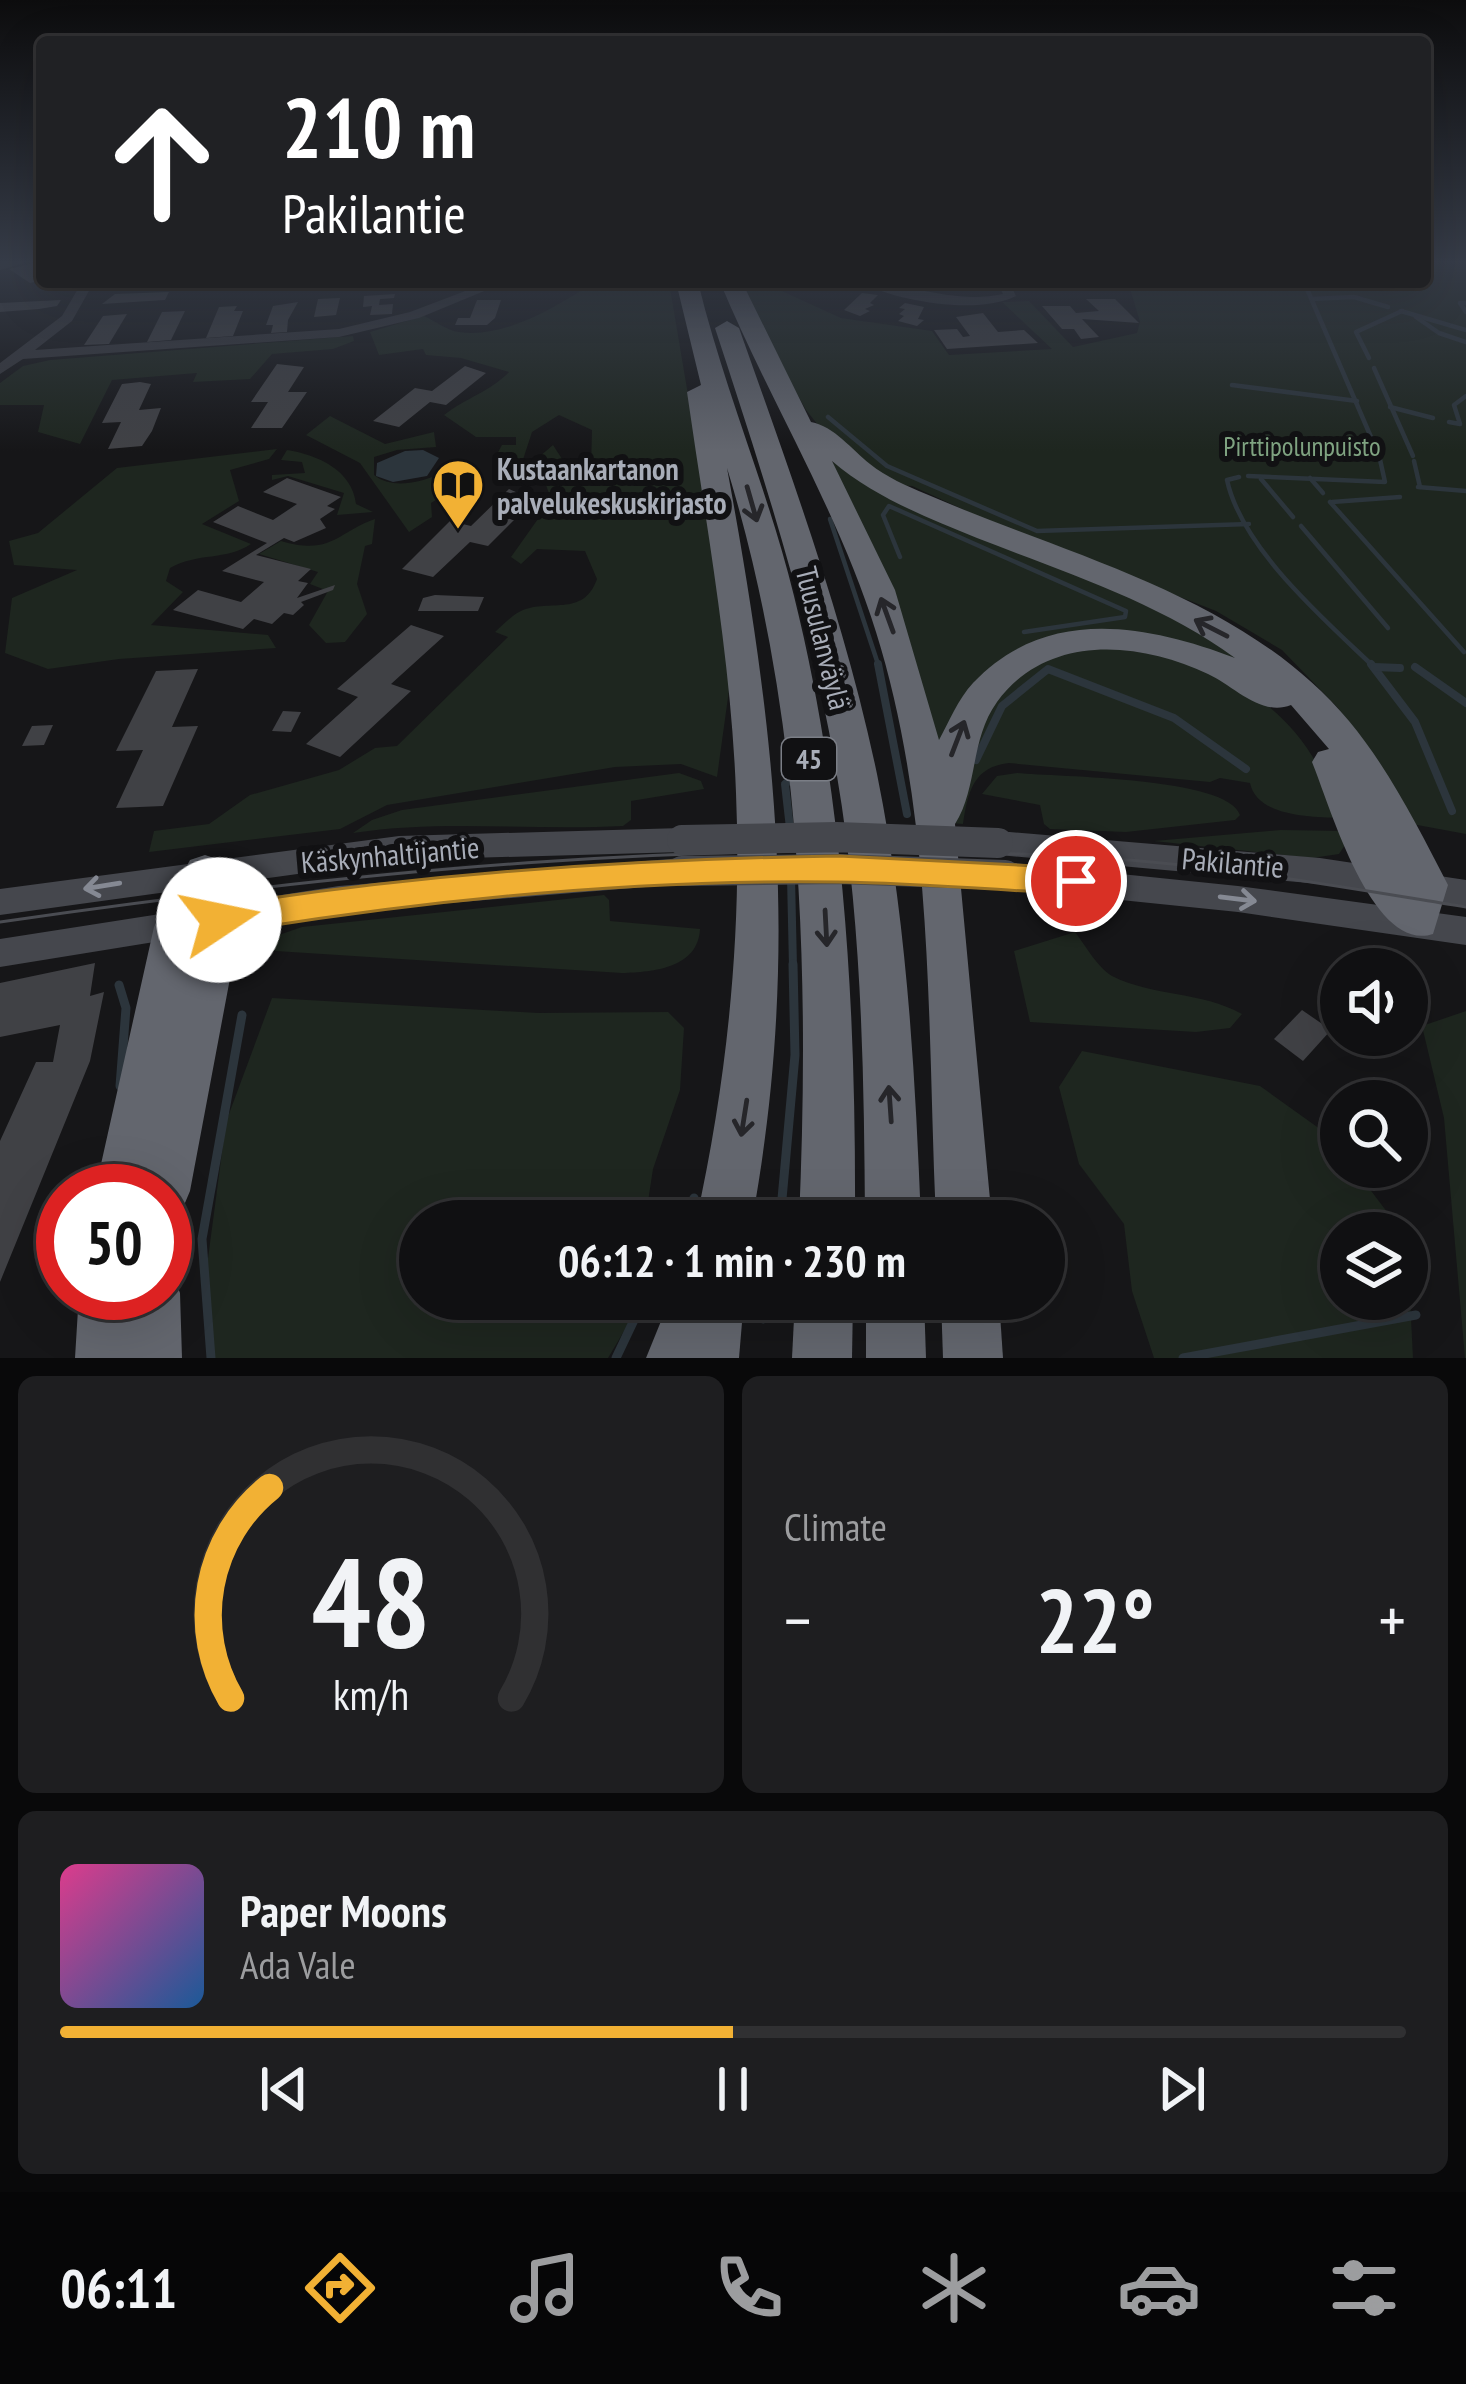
<!DOCTYPE html>
<html lang="en">
<head>
<meta charset="utf-8">
<style>
  body { margin:0; font-family:"PT Sans Narrow",sans-serif; background:#1e1e20; color:#f1f3f6; height:100vh; display:flex; flex-direction:column; font-size:45px; white-space:nowrap }
  * { box-sizing:border-box; margin:0 }
  p { font-size:39px; color:#9c9d9f }
  .icon { flex:none; width:66px; height:66px; fill:none; stroke:currentColor; stroke-width:2; stroke-linecap:round; stroke-linejoin:round }
  .map { position:relative; height:1358px; overflow:hidden }
  .side { display:flex; flex-direction:column; gap:18px; padding:18px; background:#09090a; flex:1 }
  .side>* { flex:none }
  .banner { position:absolute; left:36px; top:36px; width:1395px; height:252px; border-radius:12px; box-shadow:0 12px 48px #0002,0 0 0 3px #303032; background:#202124; color:#fff; overflow:hidden }
  .tools { position:absolute; left:1320px; top:948px; display:grid; gap:24px }
  .tools a { display:grid; place-items:center; width:108px; height:108px; border-radius:50%; background:#101012; box-shadow:0 12px 48px #0002,0 0 0 3px #303032; font-size:60px }
  .speed { position:absolute; left:36px; top:1164px; display:flex; gap:24px; font-size:60px; font-weight:700; text-align:center }
  .speed>* { display:grid; place-content:center; width:156px; height:156px; border-radius:50%; background:#101012; box-shadow:0 12px 48px #0002,0 0 0 3px #303032; line-height:1 }
  .speed .limit { border:18px solid #d22; background:#fff; color:#111 }
  .pin { position:absolute; display:grid; place-items:center; width:102px; height:102px; color:#fff; margin:-51px; border:6px solid #fff; border-radius:50%; box-shadow:0 3px 12px #0007 }
  .me { position:absolute; width:132px; margin:-66px; rotate:79deg; stroke-linejoin:round; filter:drop-shadow(0 0 9px #0008) }
  .turn { display:flex; align-items:center; gap:42px; height:252px; padding:0 48px; font-size:54px }
  .turn .icon { width:156px; height:156px; stroke-width:2.5 }
  .turn b { display:block; font-size:84px; line-height:102px }
  .big { font-size:90px; font-weight:700; line-height:1.1 }
  .side .tile { flex:1; display:flex; flex-direction:column; justify-content:center; gap:18px; min-width:0; padding:0 42px; border-radius:18px; background:#1e1e20 }
  .side .dial { align-items:center; gap:0 }
  .dial svg { height:312px; overflow:visible; fill:none; stroke:#303032; stroke-width:7; stroke-linecap:round; text-anchor:middle }
  .dial text { fill:#f1f3f6; stroke:none }
  .song { display:flex; align-items:center; gap:36px }
  .cover { width:144px; height:144px; border-radius:18px; background:linear-gradient(135deg,hsl(330 70% 55%),hsl(210 70% 35%)) }
  .played { height:12px; border-radius:6px; background:linear-gradient(90deg,#f2b134 50%,#303032 50%) }
  .keys { display:flex; justify-content:space-around; direction:ltr }
  .heat { display:flex; justify-content:space-between; align-items:center; font-size:66px; direction:ltr }
  .side .tiles { flex:1; display:grid; gap:18px; grid-template-columns:1fr 1fr }
  .tile:last-child { grid-column:span 2 }
  .trip { position:absolute; left:399px; top:1200px; width:666px; height:120px; border-radius:60px; background:#101012; box-shadow:0 12px 48px #0002,0 0 0 3px #303032; font-weight:700; line-height:120px; text-align:center }
  .tab-bar { display:flex; height:192px; justify-content:space-around; align-items:center; background:#060607; color:#9c9d9f }
  .tab-bar .icon { width:84px; height:84px }
  .tab-bar .on { color:#f2b134 }
  .tab-bar b { font-size:54px; color:#f1f3f6 }
  .map>svg:first-child { display:block }
</style>
</head>
<body>
<div class="map">
<svg width="1466" height="1358" viewBox="0 0 1466 1358">
  <rect width="100%" height="100%" fill="#161618"/>
  <g fill="#1e261f">
    <polygon points="1466,264 1466,834 1412,824 1338,708 1282,650 1216,611 1006,529 912,486 897,485 830,440 806,410 733,282 762,282 841,318 932,331 949,355 1052,349 1002,302 1029,301 1073,347 1137,333 1140,322 1128,282 1425,282 1425,266"/>
    <path d="M595 282H669L714 549 730 683 717 777 681 764 615 767 387 805 340 829 149 852 154 831 209 824 250 795 339 770 375 748 397 746 508 637 495 632C502 626 511 616 519 612 547 597 583 619 597 579L585 551 537 549 521 564 511 557 550 502C550 486 538 476 539 457L553 445 564 462 591 469 592 430 559 415 532 432 518 475 506 469 509 459 496 456 502 445H516V437H476L444 415C466 398 491 391 509 372L461 358 426 355 423 349 379 355 370 332 424 316C435 321 448 331 459 332 506 339 558 305 595 282Z"/>
    <polygon points="353,336 354,341 333,349 272,354 250,379 193,382 197,373 112,380 80,444 38,432 44,405 0,405 0,383 23,366 50,360"/>
    <path d="M330 416 385 444 434 432 436 447 397 450 374 457V475C391 489 418 483 437 475L440 466 483 492C462 492 449 491 431 503L432 517 409 532 360 463 306 435Z"/>
    <path d="M277 449 269 459 230 470 239 501 202 524 251 544C225 561 199 552 170 568L166 581 183 592 151 625 268 635 276 648 119 659 48 669 5 653 12 598 77 570 14 565 9 541 38 533 117 468Z"/>
    <path d="M287 450C318 455 352 470 356 504L373 512 337 515 344 493 288 476 272 480V475L305 473 302 462 281 460Z"/>
    <path d="M824 457C931 520 1046 560 1159 610 1193 625 1224 646 1256 664L1047 639 939 768Z"/>
    <path d="M375 519 372 544 365 546 357 584 367 614 345 642 326 643 309 625 328 591 310 584 318 572 259 554 281 541C332 556 337 532 375 519Z"/>
    <path d="M1100 647C1213 657 1306 701 1339 818 1309 817 1257 816 1250 783L1220 778 1210 782 1009 763C973 767 968 792 963 824L951 823 989 699 1044 657Z"/>
    <path d="M679 773 701 781 704 789 631 801V820L623 826C532 831 443 819 353 833L372 820 402 810Z"/>
    <path d="M1017 773C1058 777 1228 777 1240 815L1235 820 1126 832 1050 829 1044 824 1040 805 982 794 997 776Z"/>
    <polygon points="1281,830 1342,831 1347,842 1339,854 1312,858 1154,841"/>
    <path d="M604 895 609 900 610 921 700 929C698 968 654 972 622 973L260 950 273 937 302 927Z"/>
    <path d="M1075 932C1085 945 1098 968 1112 976 1154 997 1201 991 1242 1014L1230 1028 1196 1032 1030 1022 1014 951Z"/>
    <polygon points="272,998 538,1013 668,1012 684,1028 680,1090 653,1169 645,1221 420,1221 420,1299 634,1299 630,1321 608,1358 213,1358 207,1266 226,1122"/>
    <polygon points="1466,1011 1466,1358 1465,1358 1444,1118 1422,1026"/>
    <polygon points="1082,1051 1260,1086 1320,1129 1341,1153 1341,1167 1353,1167 1403,1233 1341,1233 1341,1299 1407,1299 1407,1238 1413,1358 1154,1358 1132,1291 1124,1224 1079,1164 1059,1087"/>
  </g>
  <polygon fill="#2c353c" points="423,450 439,458 427,476 393,482 376,476 377,463 405,451"/>
  <g fill="none" stroke-linecap="round" stroke-linejoin="round">
    <g stroke="#2c353c" stroke-width="4.5">
      <polyline points="1304,282 1377,451"/>
      <polyline points="1312,299 1354,297 1388,307"/>
      <polyline points="1466,303 1460,303 1466,312"/>
      <polyline points="1401,311 1466,330"/>
      <polyline points="1416,317 1439,333 1466,342"/>
      <polyline points="1369,358 1356,332 1402,311"/>
      <polyline points="1374,368 1413,456"/>
      <polyline points="1232,385 1357,401"/>
      <polyline points="1390,407 1433,418"/>
      <polyline points="828,417 887,466 1037,531 1249,524"/>
      <polyline points="1449,422 1460,424 1454,405 1466,396"/>
      <polyline points="1414,461 1420,487"/>
      <polyline points="1248,476 1385,482 1379,455"/>
      <path d="M1239 477 1227 480C1242 549 1325 620 1374 667"/>
      <polyline points="1310,478 1323,493"/>
      <polyline points="1261,479 1293,517"/>
      <polyline points="1418,487 1466,491"/>
      <polyline points="1330,502 1464,652"/>
      <polyline points="1332,502 1400,497"/>
      <polyline points="830,519 879,667"/>
      <polyline points="1301,526 1388,628"/>
      <polyline points="900,557 883,515 889,506 1126,611 1125,617 1024,632"/>
    </g>
    <g stroke="#2c353c" stroke-width="8">
      <polyline points="878,664 907,814"/>
      <polyline points="1371,664 1415,722 1452,811"/>
      <polyline points="1374,667 1400,668"/>
      <polyline points="1415,667 1466,703"/>
      <polyline points="976,760 1002,706 1048,669 1174,718 1246,769"/>
      <polyline points="789,781 785,784 790,828"/>
      <polyline points="791,877 793,967"/>
    </g>
    <g stroke="#2c353c" stroke-width="9">
      <polyline points="119,985 126,1008 120,1086"/>
      <polyline points="684,1221 694,1198"/>
      <polyline points="780,1221 795,1055 793,964"/>
      <polyline points="763,1319 773,1299"/>
      <polyline points="211,1358 202,1239 242,1015"/>
      <polyline points="616,1358 644,1299"/>
      <polyline points="1183,1358 1416,1315"/>
    </g>
  </g>
  <g fill="#404145">
    <polygon points="38,262 42,280 30,283 9,269"/>
    <polygon points="419,282 460,282 456,291 414,291"/>
    <polygon points="169,292 165,300 102,304 115,294"/>
    <polygon points="862,293 878,295 870,303 874,305 865,309 870,311 860,316 844,310"/>
    <polygon points="395,294 394,298 380,299 379,305 393,304 392,314 370,315 372,306 363,307 364,296"/>
    <polygon points="340,298 336,315 314,317 318,299"/>
    <polygon points="1086,299 1115,299 1139,323 1082,319 1099,337 1081,339 1074,329 1062,329 1042,306 1070,306 1076,313 1099,311"/>
    <polygon points="61,300 57,306 39,309 0,312 0,303"/>
    <polygon points="477,300 501,300 495,318 487,325 455,325 458,318 470,318"/>
    <polygon points="298,302 288,320 287,332 271,333 273,325 266,325 273,306"/>
    <polygon points="905,303 924,307 918,319 924,320 917,326 898,321 904,316 899,314 905,309 899,308"/>
    <polygon points="237,306 234,311 243,311 233,336 206,338 219,307"/>
    <polygon points="185,311 171,340 147,342 162,312"/>
    <polygon points="983,313 998,332 1024,330 1038,343 947,349 934,330 957,329 963,337 970,336 956,317"/>
    <polygon points="127,314 109,344 84,345 103,316"/>
    <polygon points="277,364 304,367 288,392 307,392 282,428 251,428 268,402 251,402"/>
    <polygon points="465,366 486,373 446,405 430,402 399,427 373,421 415,388 432,391"/>
    <polygon points="140,382 151,384 139,410 161,408 152,431 142,446 108,449 121,422 102,423 122,384"/>
    <polygon points="287,478 341,497 327,506 335,509 320,519 326,528 294,542 284,538 256,555 311,569 298,581 308,583 297,598 335,585 333,590 301,602 304,605 293,615 284,613 272,624 254,619 243,629 173,610 198,590 241,602 264,582 222,571 267,543 213,522 238,506 273,520 297,504 263,492"/>
    <polygon points="509,489 534,500 488,546 470,542 433,577 402,569 450,521 471,526"/>
    <polygon points="435,595 484,597 478,611 418,611 423,598"/>
    <polygon points="411,625 444,636 391,684 411,691 340,757 306,744 358,697 337,689"/>
    <polygon points="198,669 172,727 198,726 163,806 116,808 143,750 116,751 156,671"/>
    <polygon points="283,711 301,712 291,732 272,731"/>
    <polygon points="53,725 44,745 22,746 32,726"/>
    <polygon points="95,963 90,996 104,992 90,1061 0,1282 0,1141 36,1062 53,1062 60,1025 0,1037 0,983"/>
    <polygon points="1302,1010 1331,1030 1303,1061 1274,1039"/>
  </g>
  <g fill="none" stroke-linecap="round" stroke-linejoin="round">
    <g fill="#37383d" fill-rule="evenodd">
      <polygon points="23,261 21,264 0,270 0,262"/>
      <polygon points="82,282 94,282 72,321 35,350 339,329 410,312 489,282 506,282 419,318 339,337 23,359 0,374 0,363 62,316"/>
      <path d="M861 282C909 282 953 305 1003 294L997 282H1009L1016 296C979 315 897 302 861 282Z"/>
    </g>
    <g fill="#45474d" fill-rule="evenodd">
      <polygon points="682,828 693,832 698,840 693,848 682,852 399,860 0,915 0,889 399,836"/>
      <polygon points="998,831 1320,858 1466,880 1466,906 1320,884 998,855 987,852 982,843 987,834"/>
      <polygon points="682,858 693,862 698,871 693,880 682,884 339,912 0,967 0,939 339,886"/>
      <polygon points="1005,862 1238,886 1466,917 1466,945 1238,912 1005,888 994,884 989,875 994,866"/>
    </g>
    <g fill="#63666e" fill-rule="evenodd">
      <path d="M676 282H698C724 389 768 490 794 596 845 801 856 1011 855 1221H799C810 967 802 713 727 468 776 734 801 951 752 1221H696C727 1080 742 937 736 793 731 658 706 525 687 392L701 385Z"/>
      <path d="M720 282H742L811 422C834 426 852 450 870 464 886 477 907 486 926 494 1071 557 1243 595 1349 721 1389 769 1419 829 1448 885L1433 934C1372 954 1330 806 1312 762L1318 752 1329 749 1291 705C1261 717 1234 686 1208 674 1139 641 1047 633 997 702 970 739 978 788 955 824L992 1221H936C927 1026 935 820 876 632 838 510 769 400 720 282ZM832 461C874 497 926 517 977 538 1064 572 1159 602 1235 658 1145 624 1046 606 973 683 958 699 949 722 939 740L895 590Z"/>
      <path d="M727 321 739 328C791 475 845 621 877 774 907 921 915 1072 921 1221H865C864 1072 862 923 837 776 812 623 763 475 715 328Z"/>
      <polygon points="205,855 220,860 241,920 190,1191 182,1210 165,1217 165,1191 95,1191 154,927 190,860"/>
      <polygon points="165,1270 172,1272 180,1293 182,1358 75,1358 79,1293 165,1293"/>
      <polygon points="670,1299 744,1299 739,1358 646,1358"/>
      <polygon points="795,1299 853,1299 852,1358 792,1358"/>
      <polygon points="866,1299 924,1299 926,1358 866,1358"/>
      <polygon points="941,1299 999,1299 1003,1358 943,1358"/>
    </g>
    <path stroke="#4a4c52" stroke-width="3" d="M0 922C365 869 728 835 1097 858 1221 865 1343 887 1466 907"/>
    <g stroke="#45474d" stroke-width="30">
      <polyline points="682,840 837,837 998,843"/>
      <polyline points="682,871 839,869 1005,875"/>
    </g>
  </g>
  <defs><path id="oneway-shaft" d="M-6 0H5M1.5-3L5.5 0L1.5 3" fill="none" stroke-width="1.6" stroke-linecap="round" stroke-linejoin="round" transform="scale(3)"/></defs>
  <g stroke="#26262a">
    <use href="#oneway-shaft" transform="translate(752 504) rotate(74)"/>
    <use href="#oneway-shaft" transform="translate(887 615) rotate(-110)"/>
    <use href="#oneway-shaft" transform="translate(1211 628) rotate(-153)"/>
    <use href="#oneway-shaft" transform="translate(958 738) rotate(-69)"/>
    <use href="#oneway-shaft" transform="translate(826 928) rotate(87)"/>
    <use href="#oneway-shaft" transform="translate(890 1104) rotate(-94)"/>
    <use href="#oneway-shaft" transform="translate(744 1118) rotate(99)"/>
  </g>
  <g stroke="#858993">
    <use href="#oneway-shaft" transform="translate(102 886) rotate(171)"/>
    <use href="#oneway-shaft" transform="translate(1238 899) rotate(7)"/>
  </g>
  <linearGradient id="sky" x2="0" y2="1"><stop stop-color="#0c0c0d"/><stop offset="0.58" stop-color="#363c48"/><stop offset="1" stop-color="#363c48" stop-opacity="0"/></linearGradient>
  <rect width="1466" height="451" fill="url(#sky)"/>
  <path fill="#f2b134" stroke="#9d7322" stroke-width="3" d="M839 856 1076 868 1088 872 1093 881 1088 890 1076 894C997 890 918 883 838 882 632 879 423 900 219 934L207 930 202 920 207 910 219 906C425 873 631 859 839 856Z"/>
  <defs>
    <g id="library-pin" transform="scale(2.7)"><path d="M0 17L-7.5 6A9.5 9.5 0 1 1 7.5 6Z" fill="#f2b134" stroke="#111113"/><path d="M-6-4Q-3-5.5-.7-3.5V5Q-3 3-6 4ZM6-4Q3-5.5 .7-3.5V5Q3 3 6 4Z" fill="#111"/></g>
  </defs>
  <g fill-rule="evenodd">
    <use href="#library-pin" x="458" y="485"/>
  </g>
  <g text-anchor="middle" dominant-baseline="central" stroke-width="12" stroke-linejoin="round" paint-order="stroke">
    <g font-size="27" fill="#7fa381" stroke="#111113">
      <text x="1302" y="446">Pirttipolunpuisto</text>
    </g>
    <rect fill="#111113" stroke="#7b7e86" stroke-width="3" x="782" y="738" width="54" height="42" rx="9"/>
    <g font-size="27" font-weight="bold" fill="#a8adb8">
      <text x="809" y="759">45</text>
    </g>
    <g font-size="30" font-weight="bold" fill="#a8adb8" stroke="#111113" text-anchor="start">
      <text x="497" y="468">Kustaankartanon<tspan x="497" dy="34">palvelukeskuskirjasto</tspan></text>
    </g>
    <g font-size="30" fill="#a8adb8" stroke="#111113">
      <text transform="translate(824 638) rotate(76)">Tuusulanväylä</text>
      <text transform="translate(390 854) rotate(-5)">Käskynhaltijantie</text>
      <text transform="translate(1233 862) rotate(5)">Pakilantie</text>
    </g>
  </g>
</svg>
<div class="tools">
<a><svg class="icon" aria-label="sound" viewBox="0 0 24 24"><path d="M4 9h4l5-4v14l-5-4H4zM17 9q2 3 0 6"/></svg></a>
<a><svg class="icon" aria-label="search" viewBox="0 0 24 24"><circle cx="10" cy="10" r="6"/><path d="M15 15l6 6"/></svg></a>
<a><svg class="icon" aria-label="layers" viewBox="0 0 24 24"><path d="M12 4l9 5-9 5-9-5zM3 14l9 5 9-5"/></svg></a>
</div>
<div class="speed"><div class="limit">50</div></div>
<div class="pin" style="left:1076px;top:881px;background:#d93025"><svg class="icon" aria-label="arrive" viewBox="0 0 24 24"><path d="M6 21V4h12l-3 4 3 4H6"/></svg></div>
<svg class="me" style="left:219px;top:920px" viewBox="-20 -20 40 40"><circle r="19" fill="#fff"/><path d="M0-13L10 11 0 6-10 11z" fill="#f2b134"/></svg>
<div class="trip">06:12 · 1 min · 230 m</div>
<div class="banner">
<div class="turn"><svg class="icon" aria-label="ahead" viewBox="0 0 24 24"><path d="M12 20V5M6 11l6-6 6 6"/></svg><div><b>210 m</b>Pakilantie</div></div>
</div>
</div>
<section class="side">
<div class="tiles">
<div class="tile dial"><svg viewBox="0 0 100 80">
<path d="M14 69A42 42 0 1 1 86 69"/>
<path d="M14 69A42 42 0 0 1 24 15" stroke="#f2b134"/>
<text x="50" y="56" font-size="32" font-weight="700">48</text>
<text x="50" y="72" font-size="11">km/h</text>
</svg></div>
<div class="tile"><p>Climate</p>
<div class="heat"><a>−</a><b class="big">22°</b><a>+</a></div>
</div>
<div class="tile">
<div class="song"><i class="cover"></i><div><b>Paper Moons</b><p>Ada Vale</p></div></div>
<div class="played"></div>
<div class="keys"><svg class="icon" aria-label="previous" viewBox="0 0 24 24"><path d="M18 5L8 12l10 7zM5 5v14"/></svg><svg class="icon" aria-label="pause" viewBox="0 0 24 24"><path d="M8 5v14M16 5v14"/></svg><svg class="icon" aria-label="next" viewBox="0 0 24 24"><path d="M6 5l10 7-10 7zM19 5v14"/></svg></div>
</div>
</div>
</section>
<nav class="tab-bar">
<b>06:11</b>
<svg class="icon on" aria-label="directions" viewBox="0 0 24 24"><path d="M12 3l9 9-9 9-9-9zM9 14v-3h6M13 9l2 2-2 2"/></svg>
<svg class="icon" aria-label="music" viewBox="0 0 24 24"><path d="M9 18V5l10-2v13"/><circle cx="6" cy="18" r="3"/><circle cx="16" cy="16" r="3"/></svg>
<svg class="icon" aria-label="phone" viewBox="0 0 24 24"><path d="M5 4h4l2 5-3 2q2 4 5 5l2-3 5 2v4C11 20 4 13 5 4z"/></svg>
<svg class="icon" aria-label="climate" viewBox="0 0 24 24"><path d="M12 3v18M4 7l16 10M4 17L20 7"/></svg>
<svg class="icon" aria-label="car" viewBox="0 0 24 24"><path d="M5 17H2v-5l4-1 3-4h7l3 4 3 1v5h-3M9 17h6M6 11h13"/><circle cx="7" cy="17" r="2"/><circle cx="17" cy="17" r="2"/></svg>
<svg class="icon" aria-label="filters" viewBox="0 0 24 24"><path d="M4 7h16M4 17h16"/><circle cx="9" cy="7" r="2"/><circle cx="15" cy="17" r="2"/></svg>
</nav>
</body>
</html>
